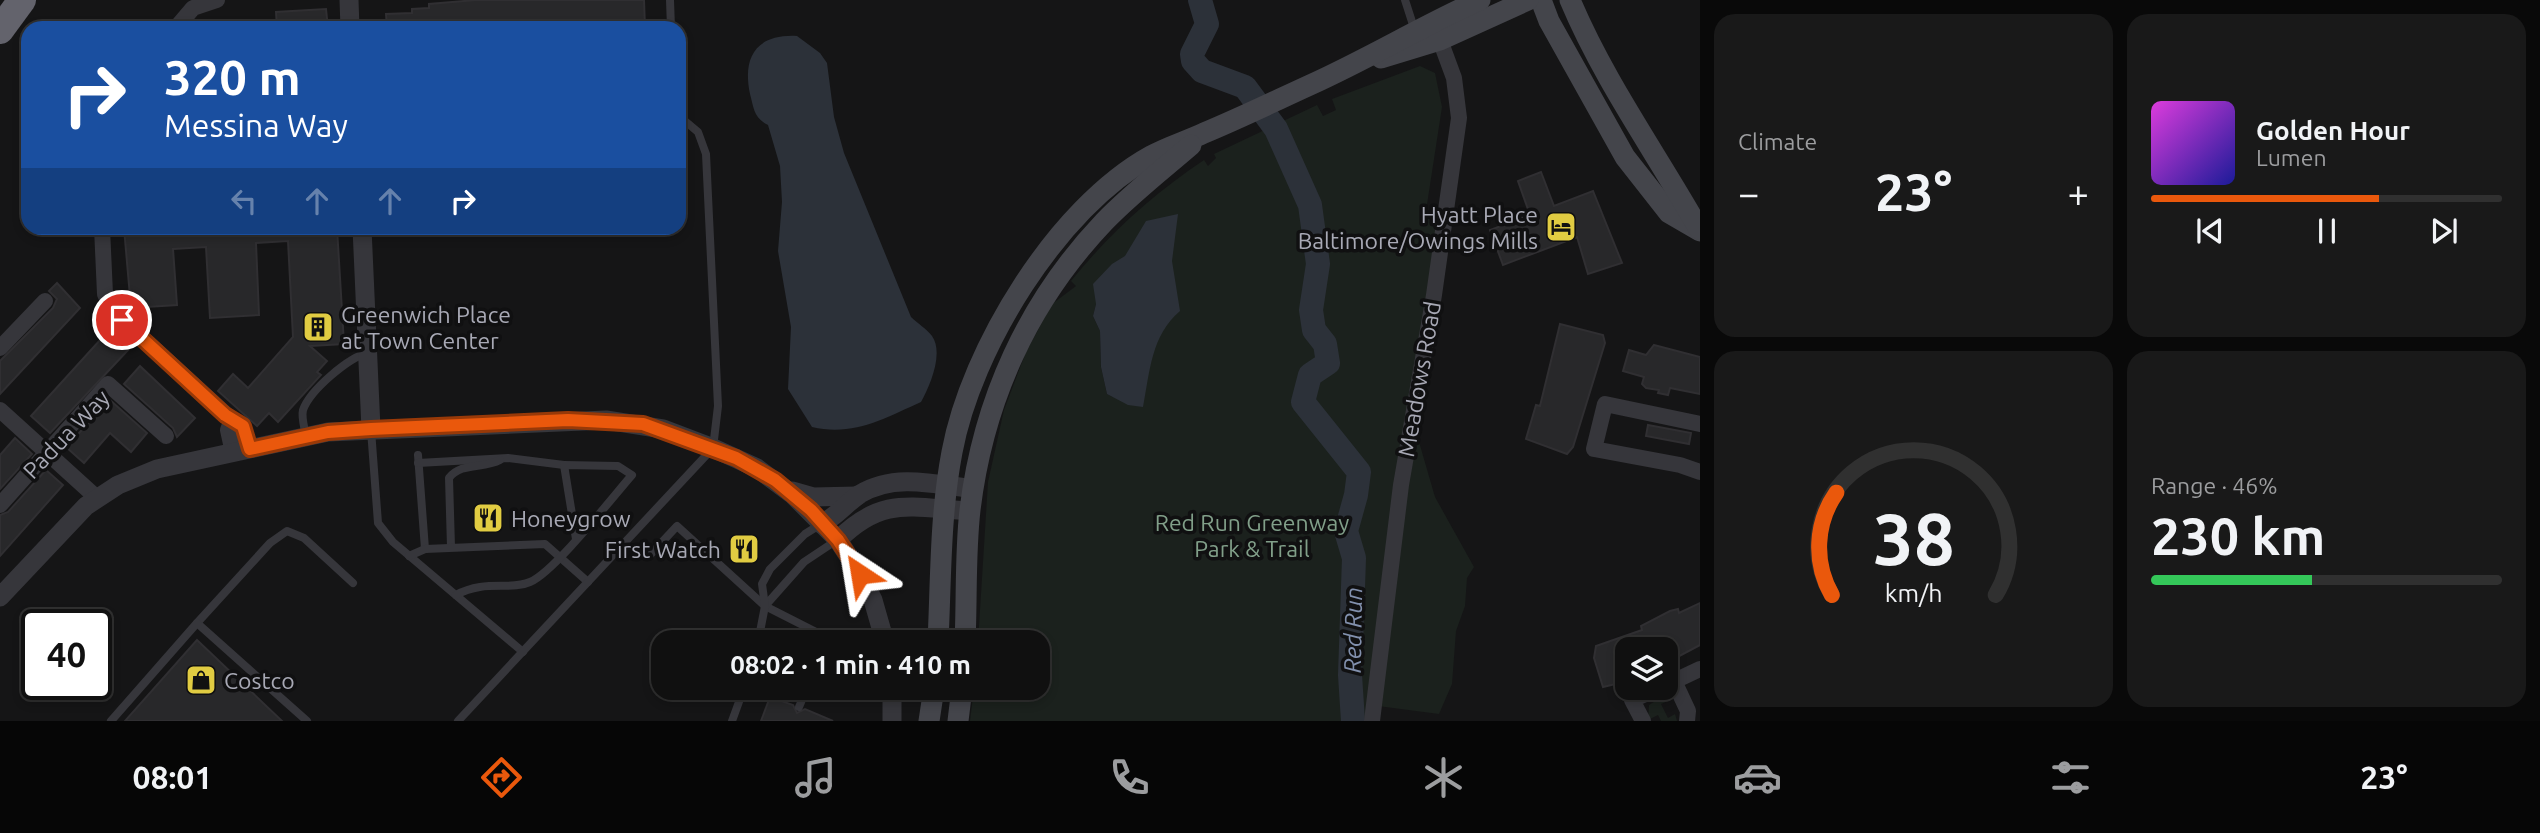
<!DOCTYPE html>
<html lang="en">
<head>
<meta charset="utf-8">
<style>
  body { margin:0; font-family:Ubuntu,sans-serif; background:#191919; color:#f1f3f6; height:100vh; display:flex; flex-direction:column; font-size:26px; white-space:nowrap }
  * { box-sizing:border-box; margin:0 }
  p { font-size:23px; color:#9c9d9f }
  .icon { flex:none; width:38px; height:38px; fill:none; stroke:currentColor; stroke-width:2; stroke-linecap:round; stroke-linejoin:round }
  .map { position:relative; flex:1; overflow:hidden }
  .side { display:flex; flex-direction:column; gap:14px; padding:14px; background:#090909; width:840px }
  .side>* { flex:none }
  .top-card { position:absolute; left:21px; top:21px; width:665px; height:214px; border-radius:21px; box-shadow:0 4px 10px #0003,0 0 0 2px #303030; background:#1a4fa0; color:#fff; overflow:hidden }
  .buttons { position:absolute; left:1615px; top:637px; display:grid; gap:14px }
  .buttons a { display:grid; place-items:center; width:63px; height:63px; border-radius:14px; background:#101010; box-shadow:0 4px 10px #0003,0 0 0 2px #303030; font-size:35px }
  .speed { position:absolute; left:21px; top:609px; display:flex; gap:14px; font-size:35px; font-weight:700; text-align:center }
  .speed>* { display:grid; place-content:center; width:91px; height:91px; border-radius:50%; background:#101010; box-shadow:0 4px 10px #0003,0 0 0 2px #303030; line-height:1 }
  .speed .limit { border:4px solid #111; border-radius:10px; background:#fff; color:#111 }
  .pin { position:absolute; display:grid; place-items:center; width:60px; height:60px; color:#fff; margin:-30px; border:4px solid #fff; border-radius:50%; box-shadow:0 2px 7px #0007 }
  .me { position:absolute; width:77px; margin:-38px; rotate:327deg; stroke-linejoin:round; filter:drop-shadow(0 0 5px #0008) }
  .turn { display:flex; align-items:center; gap:24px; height:147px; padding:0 28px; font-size:32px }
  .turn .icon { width:91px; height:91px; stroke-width:2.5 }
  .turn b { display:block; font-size:49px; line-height:60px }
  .lanes { display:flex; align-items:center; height:66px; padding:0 28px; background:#0003; justify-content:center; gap:35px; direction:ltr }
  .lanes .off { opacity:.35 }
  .big { font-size:52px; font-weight:700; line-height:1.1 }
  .side .widget { flex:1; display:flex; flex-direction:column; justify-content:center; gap:10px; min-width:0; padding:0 24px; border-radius:21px; background:#191919 }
  .side .dial { align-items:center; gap:0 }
  .dial svg { height:182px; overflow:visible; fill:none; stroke:#303030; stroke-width:7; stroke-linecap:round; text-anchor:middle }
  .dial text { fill:#f1f3f6; stroke:none }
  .song { display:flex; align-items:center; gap:21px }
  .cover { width:84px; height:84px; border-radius:10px; background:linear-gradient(135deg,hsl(300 70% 55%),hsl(240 70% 35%)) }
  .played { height:7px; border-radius:4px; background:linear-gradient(90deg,#ea580c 65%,#303030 65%) }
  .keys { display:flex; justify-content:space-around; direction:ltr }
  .heat { display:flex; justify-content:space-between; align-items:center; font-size:38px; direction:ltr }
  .charge { height:10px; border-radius:5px; background:linear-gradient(90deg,#34c759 46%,#303030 0) }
  .side .tiles { flex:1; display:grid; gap:14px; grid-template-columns:repeat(2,1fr) }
  .trip { position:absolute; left:651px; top:630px; width:399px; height:70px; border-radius:21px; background:#101010; box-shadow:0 4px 10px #0003,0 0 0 2px #303030; font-weight:700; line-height:70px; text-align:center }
  .menu { display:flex; height:112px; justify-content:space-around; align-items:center; background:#060606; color:#9c9d9f }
  .menu .icon { width:49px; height:49px }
  .menu .selected { color:#ea580c }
  .menu b { font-size:32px; color:#f1f3f6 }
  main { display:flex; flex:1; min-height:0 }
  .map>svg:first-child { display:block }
</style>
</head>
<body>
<main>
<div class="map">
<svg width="1700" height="721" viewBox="0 0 1700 721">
  <rect width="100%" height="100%" fill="#151516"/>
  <g fill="#1b211d" fill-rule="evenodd">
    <path d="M1420 66 1435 73 1442 107 1426 211 1440 214 1415 428 1435 497 1474 567 1467 578 1465 606 1456 631 1452 684 1439 714 1378 706 1376 721H970L974 688H1038V642H978L988 482 1004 410 1026 352 1052 304 1076 286 1071 281C1110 233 1152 195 1204 160L1208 166 1216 158 1214 154 1317 105 1323 116 1336 110 1332 99ZM1096 304 1113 397 1107 394 1101 367 1100 331 1093 316Z"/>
    <polygon points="1665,695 1670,700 1661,704 1668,718 1675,714 1677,721 1661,721 1658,715 1648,720 1649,705"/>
  </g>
  <g fill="#2c3139">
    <path d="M797 36 820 53 827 63 834 117 844 153 911 317C917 323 927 329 932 336 944 353 930 386 921 402 885 418 853 437 812 427L788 389 791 327 778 251 782 202 780 166 768 125C754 118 754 109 750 94 742 56 757 34 797 36Z"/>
    <path d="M1178 214 1172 261 1180 311C1151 336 1150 371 1143 407L1128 405 1107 394 1101 367 1100 331 1093 316 1096 304 1093 284 1112 264 1125 256 1146 221Z"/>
  </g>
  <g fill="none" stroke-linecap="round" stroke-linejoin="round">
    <polyline stroke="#2c3139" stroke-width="24" points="1200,0 1207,24 1192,54 1193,61 1202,71 1245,87 1276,129 1310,205 1318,264 1311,310 1314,330 1325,344 1328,363 1310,375 1303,402 1359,472 1356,495 1346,531 1354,558 1350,675 1353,721"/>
  </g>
  <g fill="#28282a" stroke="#302f32" stroke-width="2">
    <polygon points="476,0 644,0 645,28 387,28 386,14 412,13 412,9 429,8 429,4"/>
    <polygon points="326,9 328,28 277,28 276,12"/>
    <polygon points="1541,172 1554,206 1593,191 1622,263 1588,274 1577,237 1503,265 1490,230 1530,215 1518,181"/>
    <polygon points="124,228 337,228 344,344 310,346 327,361 317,372 321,375 278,422 269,413 257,426 218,391 233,374 248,388 293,337 288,241 256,243 259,315 210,318 206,247 173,249 177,305 131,308"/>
    <polygon points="57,283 80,308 0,394 0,361 53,308 57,299 49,291"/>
    <polygon points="1560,324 1603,335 1605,343 1573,447 1567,454 1526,439 1536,405 1540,406"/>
    <polygon points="108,336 114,342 118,339 129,349 50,433 31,416 101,339 103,341"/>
    <polygon points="1654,345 1700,357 1700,394 1670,388 1668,395 1658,393 1659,390 1646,388 1642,384 1644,377 1623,371 1629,350 1646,355"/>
    <polygon points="140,366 195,418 177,437 173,428 124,384"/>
    <polygon points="110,400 147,433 131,452 110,433 84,463 66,447"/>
    <polygon points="1648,425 1691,433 1689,444 1646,436"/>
    <polygon points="15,438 32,454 0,489 0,455"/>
    <polygon points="46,470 63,485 0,556 0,515 8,512"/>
    <polygon points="1700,603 1700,645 1666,663 1666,649 1628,649 1628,681 1603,687 1594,658 1596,646 1642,630 1641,626 1670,611 1678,609 1679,613"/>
    <polygon points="197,640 282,721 125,721"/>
    <polygon points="770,697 793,705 797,713 805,709 833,721 761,721"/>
  </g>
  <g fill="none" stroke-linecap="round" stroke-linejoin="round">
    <g stroke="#36363b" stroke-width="8">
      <polyline points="670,0 671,28"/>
      <polyline points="1405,0 1415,31"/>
      <polyline points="371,430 378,523 393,542 523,652"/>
      <path d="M306 437C305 429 301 418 303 410 310 390 349 357 368 353"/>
      <polyline points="418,455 425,549"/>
      <polyline points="418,463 508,458 564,465"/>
      <path d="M451 547 449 478C461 462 483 469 500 460"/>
      <polyline points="650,555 677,526 765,606 826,637 824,642"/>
      <polyline points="409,556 425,549 545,544 588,582"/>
      <path d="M456 595C485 579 510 591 530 582 554 572 611 499 632 475L618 466 564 465 576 539"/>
      <polyline points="765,606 804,562 837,540"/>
      <polyline points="197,623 270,543 287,531 304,538 353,583"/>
      <polyline points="758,642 765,606 762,584 770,569 805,534 821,524"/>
      <polyline points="799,707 807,688"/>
      <polyline points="111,721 197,623 307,721"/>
      <polyline points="458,721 713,448 718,406 706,154 698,132 679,116"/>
      <polyline points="732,721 744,688"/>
    </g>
    <g stroke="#36363b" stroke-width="16">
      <polyline points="176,28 193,8 217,0"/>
      <polyline points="102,228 105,294 112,310 232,420"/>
      <polyline points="0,348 45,301"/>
      <polyline points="0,410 97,498"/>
      <polyline points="1700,424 1605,404 1594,449 1680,465 1700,472"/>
      <polyline points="233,453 228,430 232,420 243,426 250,449"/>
      <polyline points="0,505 108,384 166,436"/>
      <polyline points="1674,681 1688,711 1687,721"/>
      <polyline points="1666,685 1700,669"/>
      <polyline points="1372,721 1401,485 1434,295 1459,118 1454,78 1440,40"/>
      <polyline points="1643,721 1632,700 1659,688"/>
    </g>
    <g stroke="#36363b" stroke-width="19">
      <polyline points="349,0 350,28"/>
      <polyline points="362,228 371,429"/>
      <polyline points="792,491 813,497 857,496"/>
      <path d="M821 524C836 517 845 504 860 494 894 473 935 484 973 489"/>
      <path d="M838 540C883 495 912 508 970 511"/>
      <polyline points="0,597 86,506 118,485 157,469 328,432 606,420 663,429 713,448 757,468 793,495 838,540 860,574 873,600 885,642"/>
      <polyline points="892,688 892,721"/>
    </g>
    <g stroke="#44454b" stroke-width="21">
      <polyline points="1541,0 1549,21 1625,157 1669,213 1700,231"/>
      <path d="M1570 0C1604 81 1656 153 1699 229"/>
      <polyline points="1381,58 1440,40 1528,0"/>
      <path d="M938 642C941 578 940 515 952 452 971 349 1057 208 1151 156 1167 147 1187 141 1204 133 1240 118 1275 101 1310 85 1368 59 1422 26 1480 0"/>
      <path d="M965 642C967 599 965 553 970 510 983 401 1028 302 1104 222 1131 194 1162 170 1191 145"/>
      <polyline points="929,721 934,688"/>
      <polyline points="958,721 962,688"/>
    </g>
    <polyline stroke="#63636c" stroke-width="28" points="0,30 22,0"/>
  </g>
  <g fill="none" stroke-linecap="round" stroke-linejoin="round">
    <g stroke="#983908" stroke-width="18">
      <polyline id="route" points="122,320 225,415 243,426 250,449 328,432 371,429 568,420 643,424 736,458 775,480 811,510 838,540 860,574"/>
    </g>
    <use href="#route" stroke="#ea580c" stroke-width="12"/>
  </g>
  <defs>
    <g id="hotel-square" transform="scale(1.575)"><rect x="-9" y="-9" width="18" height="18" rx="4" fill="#e1cc42" stroke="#101011"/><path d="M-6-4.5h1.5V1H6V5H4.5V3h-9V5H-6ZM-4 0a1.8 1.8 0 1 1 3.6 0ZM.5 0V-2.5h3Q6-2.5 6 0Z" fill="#111"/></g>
    <g id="building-square" transform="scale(1.575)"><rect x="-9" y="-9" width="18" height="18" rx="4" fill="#e1cc42" stroke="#101011"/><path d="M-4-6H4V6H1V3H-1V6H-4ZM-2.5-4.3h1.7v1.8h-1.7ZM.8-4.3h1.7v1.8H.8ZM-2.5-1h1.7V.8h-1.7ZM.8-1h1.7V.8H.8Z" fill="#111"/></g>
    <g id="restaurant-square" transform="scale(1.575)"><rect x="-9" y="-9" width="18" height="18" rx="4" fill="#e1cc42" stroke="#101011"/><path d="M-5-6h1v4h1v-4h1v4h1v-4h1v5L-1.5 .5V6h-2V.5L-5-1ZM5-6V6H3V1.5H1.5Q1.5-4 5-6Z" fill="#111"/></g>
    <g id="shop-square" transform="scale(1.575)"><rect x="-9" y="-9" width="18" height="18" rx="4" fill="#e1cc42" stroke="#101011"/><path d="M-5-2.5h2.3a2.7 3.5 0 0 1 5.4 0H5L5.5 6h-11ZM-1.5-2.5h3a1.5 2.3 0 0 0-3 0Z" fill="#111"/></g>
  </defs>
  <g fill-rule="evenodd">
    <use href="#hotel-square" x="1561" y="227"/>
    <use href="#building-square" x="318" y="327"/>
    <use href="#restaurant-square" x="488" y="518"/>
    <use href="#restaurant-square" x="744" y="549"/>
    <use href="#shop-square" x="201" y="680"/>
  </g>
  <g text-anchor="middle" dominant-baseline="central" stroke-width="7" stroke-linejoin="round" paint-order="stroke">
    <g font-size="23" fill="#a8a9b5" stroke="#101011" text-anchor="start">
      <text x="1538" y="214" text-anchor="end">Hyatt Place<tspan x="1538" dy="26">Baltimore/Owings Mills</tspan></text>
      <text x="341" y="314">Greenwich Place<tspan x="341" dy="26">at Town Center</tspan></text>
      <text x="511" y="518">Honeygrow</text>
      <text x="721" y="549" text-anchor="end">First Watch</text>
      <text x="224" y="680">Costco</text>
    </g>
    <g font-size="23" fill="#a8a9b5" stroke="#101011">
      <text transform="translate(1419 379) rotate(-80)">Meadows Road</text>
      <text transform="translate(66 434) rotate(-46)">Padua Way</text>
    </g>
    <g font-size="23" fill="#819f89" stroke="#101011">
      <text x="1252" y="522">Red Run Greenway<tspan x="1252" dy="26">Park &amp; Trail</tspan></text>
    </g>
    <g font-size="24" font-style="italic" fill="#8290ad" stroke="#101011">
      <text transform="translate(1353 630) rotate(-89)">Red Run</text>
    </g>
  </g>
</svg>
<div class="buttons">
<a><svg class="icon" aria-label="layers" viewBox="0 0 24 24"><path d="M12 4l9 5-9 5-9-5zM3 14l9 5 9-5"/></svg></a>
</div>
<div class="speed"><div class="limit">40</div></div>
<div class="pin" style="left:122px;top:320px;background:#d93025"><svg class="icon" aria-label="arrive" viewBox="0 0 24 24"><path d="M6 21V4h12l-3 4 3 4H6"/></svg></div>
<svg class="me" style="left:860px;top:574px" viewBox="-20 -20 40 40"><path d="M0-17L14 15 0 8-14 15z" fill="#ea580c" stroke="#fff" stroke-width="4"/></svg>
<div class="trip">08:02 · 1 min · 410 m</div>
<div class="top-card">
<div class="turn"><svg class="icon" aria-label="right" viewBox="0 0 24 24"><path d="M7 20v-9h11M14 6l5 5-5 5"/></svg><div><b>320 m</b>Messina Way</div></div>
<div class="lanes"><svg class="icon off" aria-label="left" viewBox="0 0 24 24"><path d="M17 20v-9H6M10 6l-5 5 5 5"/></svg><svg class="icon off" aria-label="ahead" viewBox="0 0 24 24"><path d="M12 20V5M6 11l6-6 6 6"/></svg><svg class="icon off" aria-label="ahead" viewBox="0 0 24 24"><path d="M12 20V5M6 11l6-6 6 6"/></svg><svg class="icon" aria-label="right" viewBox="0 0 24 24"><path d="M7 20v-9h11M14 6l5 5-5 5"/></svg></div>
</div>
</div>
<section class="side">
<div class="tiles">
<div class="widget"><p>Climate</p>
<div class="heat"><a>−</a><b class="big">23°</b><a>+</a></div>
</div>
<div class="widget">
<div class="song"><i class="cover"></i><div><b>Golden Hour</b><p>Lumen</p></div></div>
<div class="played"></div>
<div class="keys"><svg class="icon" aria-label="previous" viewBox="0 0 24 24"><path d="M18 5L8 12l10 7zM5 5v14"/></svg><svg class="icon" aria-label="pause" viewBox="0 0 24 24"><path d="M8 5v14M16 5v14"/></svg><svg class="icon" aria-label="next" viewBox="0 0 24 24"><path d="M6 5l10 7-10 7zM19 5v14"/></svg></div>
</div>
<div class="widget dial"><svg viewBox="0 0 100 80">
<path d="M14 69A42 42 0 1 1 86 69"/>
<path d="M14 69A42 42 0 0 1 16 24" stroke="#ea580c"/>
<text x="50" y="56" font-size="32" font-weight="700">38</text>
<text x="50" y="72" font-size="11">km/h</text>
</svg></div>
<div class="widget"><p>Range · 46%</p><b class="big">230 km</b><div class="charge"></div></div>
</div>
</section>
</main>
<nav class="menu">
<b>08:01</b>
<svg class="icon selected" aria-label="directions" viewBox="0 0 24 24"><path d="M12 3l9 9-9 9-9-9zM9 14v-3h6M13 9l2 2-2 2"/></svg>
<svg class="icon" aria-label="music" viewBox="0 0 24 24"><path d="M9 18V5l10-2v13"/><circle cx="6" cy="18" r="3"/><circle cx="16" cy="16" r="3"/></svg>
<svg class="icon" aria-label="phone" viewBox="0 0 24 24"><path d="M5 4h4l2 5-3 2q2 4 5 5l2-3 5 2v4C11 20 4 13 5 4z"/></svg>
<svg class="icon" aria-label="climate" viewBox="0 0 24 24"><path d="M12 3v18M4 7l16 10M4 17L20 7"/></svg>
<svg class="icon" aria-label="car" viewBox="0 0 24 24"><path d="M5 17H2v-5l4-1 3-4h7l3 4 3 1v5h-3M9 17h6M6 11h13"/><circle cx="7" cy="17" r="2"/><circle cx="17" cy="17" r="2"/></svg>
<svg class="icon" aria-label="filters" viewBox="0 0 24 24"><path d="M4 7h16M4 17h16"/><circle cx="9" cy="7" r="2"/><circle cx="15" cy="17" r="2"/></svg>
<b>23°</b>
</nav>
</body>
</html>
